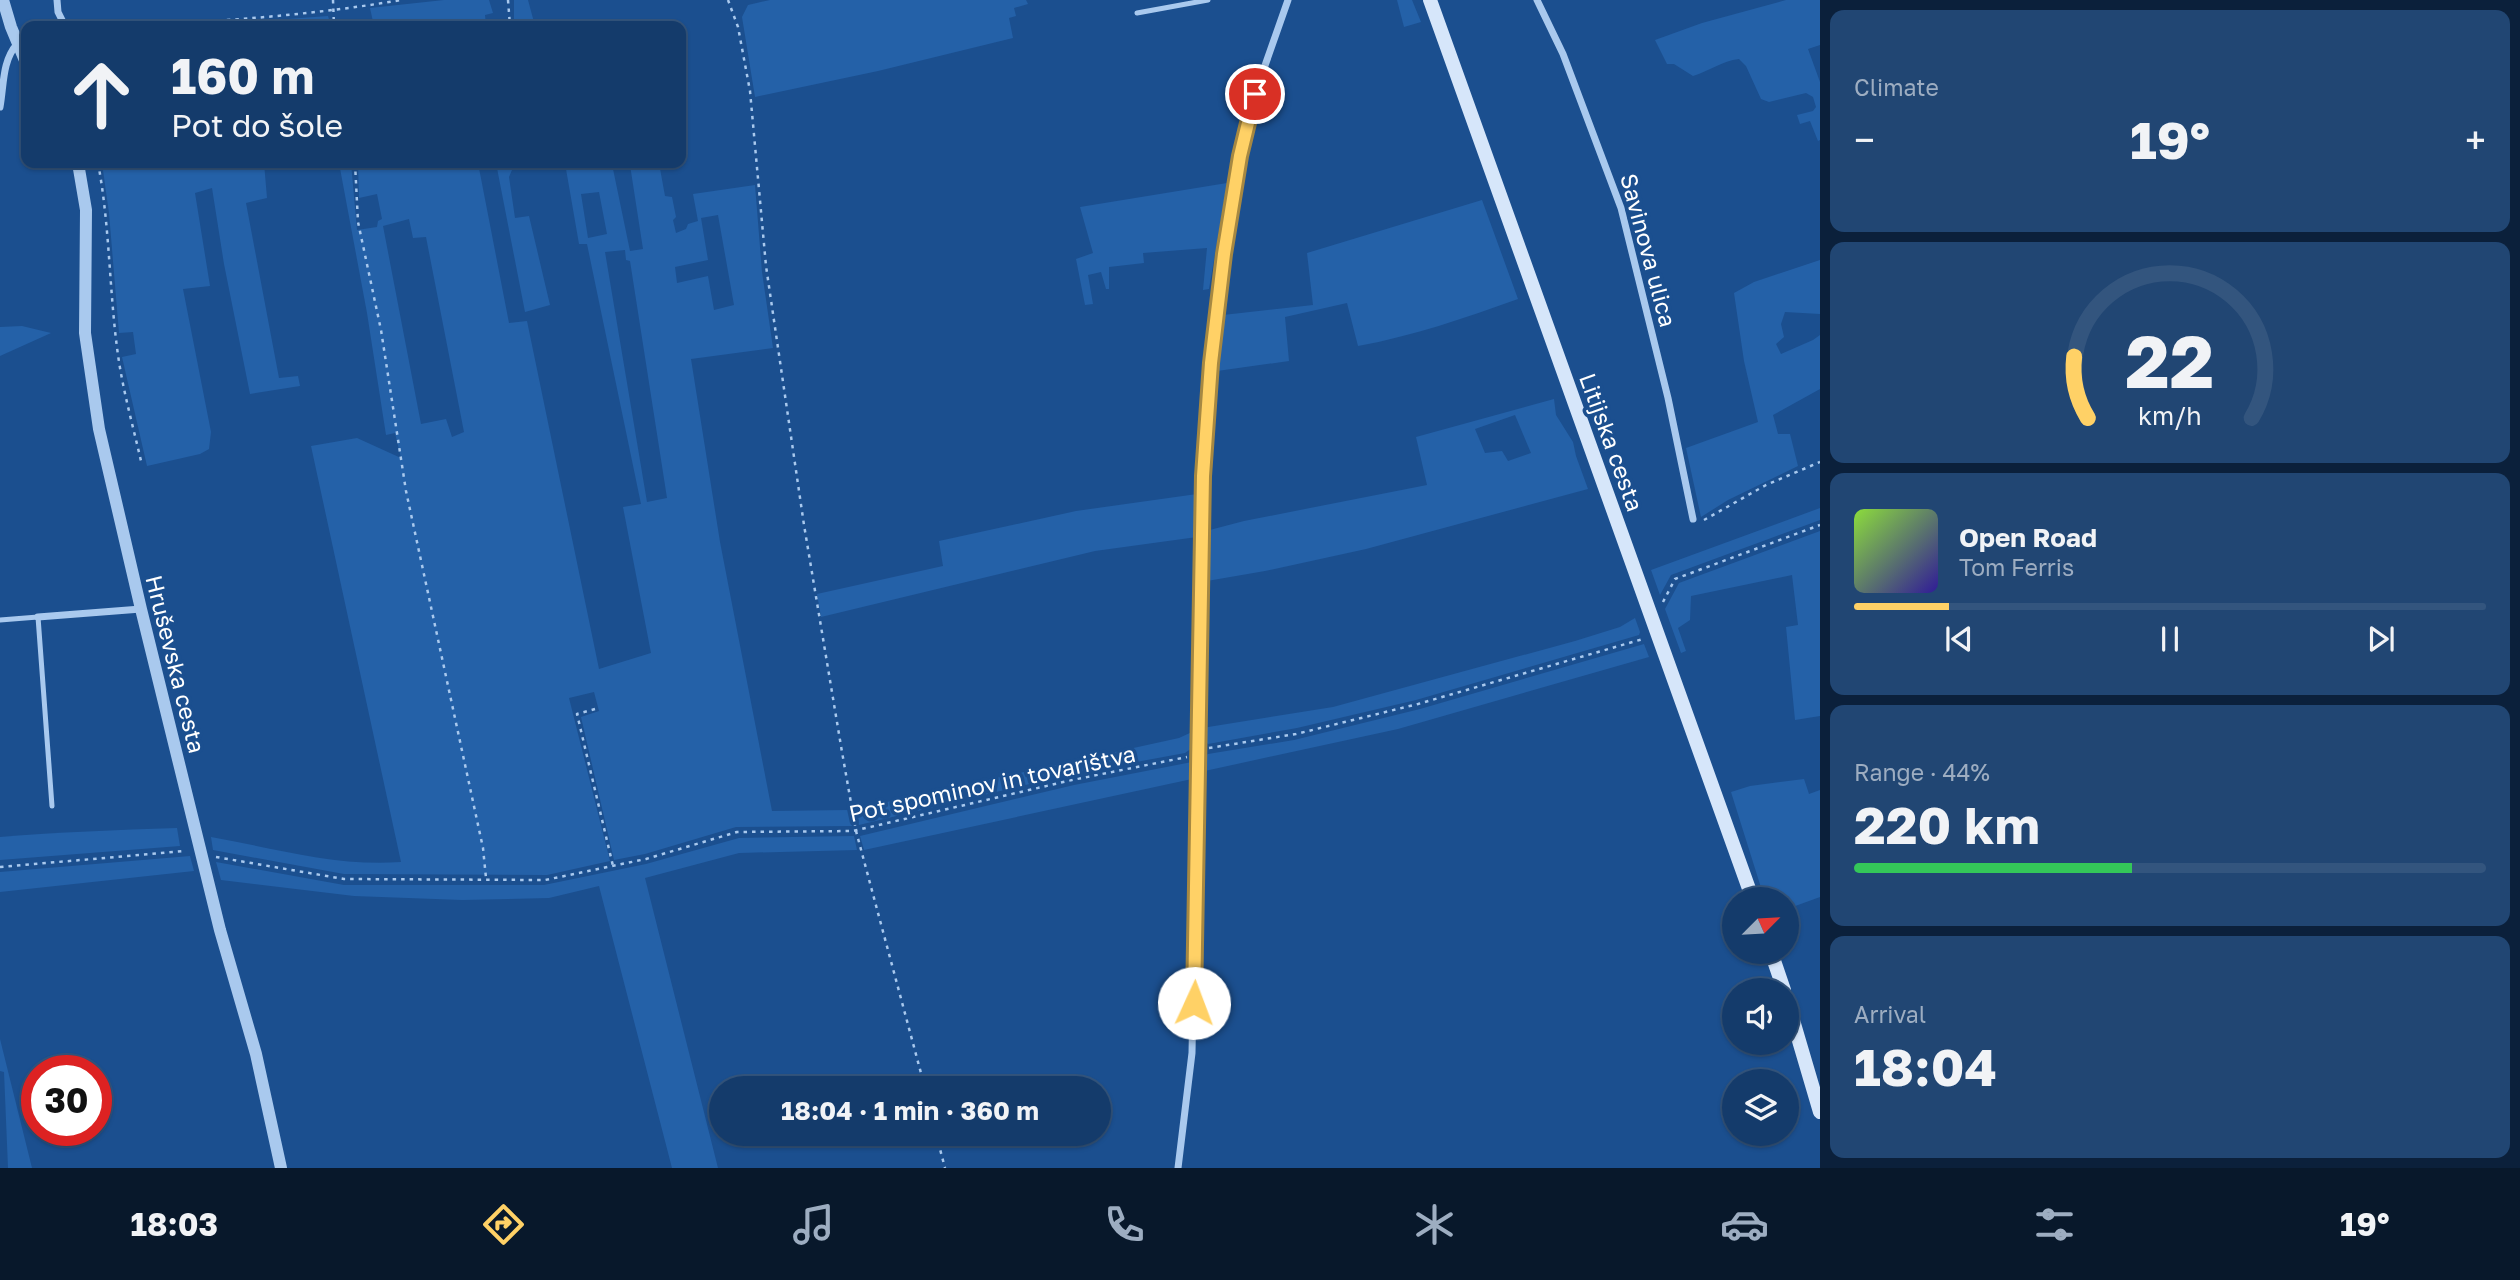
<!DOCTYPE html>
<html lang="en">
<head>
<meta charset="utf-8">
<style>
  body { margin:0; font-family:"Golos Text",sans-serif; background:#214673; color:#f1f3f6; height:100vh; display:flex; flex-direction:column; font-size:26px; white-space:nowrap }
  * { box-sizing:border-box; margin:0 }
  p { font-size:23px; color:#9dadc1 }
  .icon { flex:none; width:38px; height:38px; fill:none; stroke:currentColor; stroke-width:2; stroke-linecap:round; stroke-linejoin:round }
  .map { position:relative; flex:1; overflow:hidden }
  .side { display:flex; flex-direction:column; gap:10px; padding:10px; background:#0b203b; width:700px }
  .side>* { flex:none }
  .top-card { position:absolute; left:21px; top:21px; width:665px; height:147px; border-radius:14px; box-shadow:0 2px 5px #0004,0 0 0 2px #33557e; background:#143b6b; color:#f1f3f6; overflow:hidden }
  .needle { width:46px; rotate:66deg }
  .tools { position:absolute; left:1722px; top:887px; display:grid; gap:14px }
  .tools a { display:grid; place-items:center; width:77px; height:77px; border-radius:50%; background:#143b6b; box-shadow:0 2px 5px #0004,0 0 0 2px #33557e; font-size:35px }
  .speed { position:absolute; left:21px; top:1055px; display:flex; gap:14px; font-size:35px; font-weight:700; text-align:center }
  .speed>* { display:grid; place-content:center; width:91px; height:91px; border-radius:50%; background:#143b6b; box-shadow:0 2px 5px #0004,0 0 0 2px #33557e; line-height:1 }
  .speed .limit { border:10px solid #d22; background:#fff; color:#111 }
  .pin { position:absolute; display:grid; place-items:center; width:60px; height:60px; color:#fff; margin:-30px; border:4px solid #fff; border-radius:50%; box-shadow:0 2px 7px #0007 }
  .me { position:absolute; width:77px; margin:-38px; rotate:2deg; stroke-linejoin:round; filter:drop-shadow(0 0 5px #0008) }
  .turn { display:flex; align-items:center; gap:24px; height:147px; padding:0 35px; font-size:32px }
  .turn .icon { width:91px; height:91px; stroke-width:2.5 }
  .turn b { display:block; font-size:49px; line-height:60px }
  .big { font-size:52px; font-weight:700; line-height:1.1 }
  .side .widget { flex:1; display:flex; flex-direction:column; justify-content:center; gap:10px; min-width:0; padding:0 24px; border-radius:14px; background:#214673 }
  .side .dial { align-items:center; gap:0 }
  .dial svg { height:182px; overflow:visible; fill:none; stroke:#33557e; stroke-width:7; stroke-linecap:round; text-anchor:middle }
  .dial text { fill:#f1f3f6; stroke:none }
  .song { display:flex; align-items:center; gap:21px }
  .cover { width:84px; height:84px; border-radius:10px; background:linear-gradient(135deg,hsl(90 70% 55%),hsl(250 70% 35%)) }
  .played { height:7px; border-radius:4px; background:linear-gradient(90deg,#ffd166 15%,#33557e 15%) }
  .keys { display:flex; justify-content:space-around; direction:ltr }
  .heat { display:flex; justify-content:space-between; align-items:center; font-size:38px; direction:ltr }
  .charge { height:10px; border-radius:5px; background:linear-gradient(90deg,#34c759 44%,#33557e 0) }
  .trip { position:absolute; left:709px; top:1076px; width:402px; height:70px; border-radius:35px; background:#143b6b; box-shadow:0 2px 5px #0004,0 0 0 2px #33557e; font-weight:700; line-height:70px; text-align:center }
  .dock { display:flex; height:112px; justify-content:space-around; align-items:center; background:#08182b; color:#9dadc1 }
  .dock .icon { width:49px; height:49px }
  .dock .selected { color:#ffd166 }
  .dock b { font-size:32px; color:#f1f3f6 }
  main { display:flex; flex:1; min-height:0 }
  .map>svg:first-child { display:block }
</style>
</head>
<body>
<main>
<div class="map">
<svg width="1820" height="1168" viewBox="0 0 1820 1168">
  <rect width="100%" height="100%" fill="#1b4f8f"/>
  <g fill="#2461a8" fill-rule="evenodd">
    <polygon points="444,0 489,0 493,13 485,15 486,26 374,26 370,8"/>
    <polygon points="514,0 528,0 535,26 514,26"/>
    <polygon points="770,0 1026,0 1028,4 1014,8 1016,16 1009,18 1013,38 878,71 755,97 742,17 748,5"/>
    <polygon points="1397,0 1412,0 1421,22 1404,27"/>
    <path d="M1786 0H1820V45L1808 49 1820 82V140L1818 141 1810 121 1800 124 1797 115 1813 111 1816 107 1813 97 1806 93 1769 102 1761 99 1746 66 1739 59C1722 61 1709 71 1693 76L1674 64H1667L1655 40 1702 23Z"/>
    <polygon points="328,16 331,26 195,26"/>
    <polygon points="102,163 264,163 267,198 246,203 279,378 298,376 300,386 250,394 224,264 212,188 195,193 210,286 183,289 211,432 209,449 200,454 147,466 122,357 136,354 133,332 119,333 109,213"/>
    <path d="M339 163H351L357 230 377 227 378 221 382 219 377 194 359 198 358 163H478L509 323 527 321 599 669 651 653 623 507 641 504 587 244H579L566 169 549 163H659L665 196 672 197 676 217 673 220 676 233 686 229 688 224 698 221 693 194 755 185 762 272 773 348 691 359 720 542 772 811 849 810 852 826 736 827 645 854 614 860 581 717 599 711 594 692 569 698 610 861 547 875 344 874 213 850 211 837C273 848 338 867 401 862L311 446 357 438 401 458 395 433 386 435 367 313ZM630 165 643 249 630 251 613 169ZM599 192 607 234 588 238 581 194ZM718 215 734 305 714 310 708 276 677 283 675 267 708 260 701 218ZM409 219 413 238 426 237 464 432 452 437 446 419 421 424 383 226ZM625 250 626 260 630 261 667 498 647 502 605 252Z"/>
    <polygon points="496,163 515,163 509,177 515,218 529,216 550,305 525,312"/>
    <polygon points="1227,183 1209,289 1203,290 1207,248 1143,253 1144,263 1109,267 1109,289 1106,289 1101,272 1088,275 1093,304 1085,305 1076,259 1093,253 1080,207"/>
    <path d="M1482 200 1518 299C1465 318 1413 336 1358 346L1347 303 1285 317 1289 361 1210 372 1214 316 1313 305 1307 253Z"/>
    <polygon points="1820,260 1820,314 1785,312 1781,324 1784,337 1776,344 1781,354 1813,340 1820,335 1820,389 1773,415 1778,434 1790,434 1798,466 1728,500 1701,517 1686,448 1758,422 1744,361 1734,293 1754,282"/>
    <polygon points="22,326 51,333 0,356 0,327"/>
    <path d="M1554 399 1556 415 1573 442 1576 456 1588 489 1366 549 1265 571 1207 581 1206 531 1244 521 1427 485 1416 437ZM1515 415 1531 453 1508 461 1502 451 1485 453 1475 429Z"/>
    <polygon points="1197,494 1197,537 1095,551 821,617 817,594 943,566 939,541 1076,511"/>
    <polygon points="1820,508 1820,520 1671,575 1660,595 1651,570"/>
    <polygon points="1820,531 1820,716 1795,720 1786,627 1798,625 1792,575 1691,596 1690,620 1678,628 1686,651 1681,653 1665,609 1679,583"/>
    <polygon points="1635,618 1640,632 1639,635 1416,700 1297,728 1208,744 1202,737 1202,728 1333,707 1575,641 1620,627"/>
    <polygon points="1644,644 1649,657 1398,729 1200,772 1202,758 1208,754 1294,740 1420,709"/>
    <polygon points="1192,732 1192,748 1185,753 1071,774 859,825 855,809 1179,738"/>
    <polygon points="1192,762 1192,779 864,850 860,836 1074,785"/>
    <polygon points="1804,779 1809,794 1820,790 1820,897 1787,909 1787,900 1776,899 1773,891 1763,894 1731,792 1750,786"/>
    <path d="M177 828 180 846 0 860V837C59 832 117 830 177 828Z"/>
    <polygon points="854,836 857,850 739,853 645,878 718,1168 672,1168 599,886 549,898 462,900 354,896 221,880 216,862 344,885 544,885 646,864 739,838"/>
    <polygon points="190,856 194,871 0,892 0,872"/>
    <polygon points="0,1039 32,1168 8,1168 4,1072 0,1071"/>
  </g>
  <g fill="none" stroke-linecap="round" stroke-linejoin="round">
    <g stroke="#a9c9ee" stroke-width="2.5" stroke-dasharray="3.5 5" stroke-linecap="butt">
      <polyline points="333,0 334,26"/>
      <polyline points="508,0 510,26"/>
      <polyline points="728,0 738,27 750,91 766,266 804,525 842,752 856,831 925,1088"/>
      <path d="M142 26C231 20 314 15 401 0"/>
      <path d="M98 163C110 226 109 291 118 355 123 391 133 426 141 461"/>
      <polyline points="355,163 358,222 381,330 406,491 483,848 486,878"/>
      <polyline points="528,163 528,164"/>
      <polyline points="1704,520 1766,485 1820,462"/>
      <polyline points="1663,602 1675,579 1820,525"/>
      <polyline points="595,709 577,714 613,866"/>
      <polyline points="1209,748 1296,734 1418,704 1643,639"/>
      <polyline points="216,857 344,879 545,880 646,859 737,832 853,831 1072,780 1187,757"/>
      <polyline points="0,867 185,851"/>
      <polyline points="936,1134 945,1168"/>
    </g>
    <g stroke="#a9c9ee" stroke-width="5">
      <polyline points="1137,13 1208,0"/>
      <polyline points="0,620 38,617 52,806"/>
    </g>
    <g stroke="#a9c9ee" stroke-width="7">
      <polyline points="57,0 58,12 65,26"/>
      <polyline points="1537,0 1563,54 1621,208 1668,398 1693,519"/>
      <path d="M0 107C4 85 2 61 17 44"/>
      <polyline points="38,617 141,609"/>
      <polyline points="1178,1168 1192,1053 1203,476 1211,364 1224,254 1240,156 1255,94 1288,0"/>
    </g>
    <g stroke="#a9c9ee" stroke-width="12">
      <polyline points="3,0 11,27 26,63"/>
      <polyline points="78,163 86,210 85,333 99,429 141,609 220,930 256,1054 281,1168"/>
    </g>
    <g stroke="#d6e6fa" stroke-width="14">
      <polyline points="1430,0 1753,900"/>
      <polyline points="1771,952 1784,990"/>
      <polyline points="1787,1000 1820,1112"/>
    </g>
  </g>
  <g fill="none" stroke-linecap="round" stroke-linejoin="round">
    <g stroke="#a68842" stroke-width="18">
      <polyline id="route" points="1194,1003 1203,476 1211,363 1224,254 1240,156 1255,94"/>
    </g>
    <use href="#route" stroke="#ffd166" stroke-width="12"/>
  </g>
  <g text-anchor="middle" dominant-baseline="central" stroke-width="7" stroke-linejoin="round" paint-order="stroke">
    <g font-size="23" fill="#fff" stroke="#1b4f8f">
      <text transform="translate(1649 250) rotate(75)">Savinova ulica</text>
      <text transform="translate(1612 442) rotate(70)">Litijska cesta</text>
      <text transform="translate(176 664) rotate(76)">Hruševska cesta</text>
      <text transform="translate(992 783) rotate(-12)">Pot spominov in tovarištva</text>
    </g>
  </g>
</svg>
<div class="tools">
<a><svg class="needle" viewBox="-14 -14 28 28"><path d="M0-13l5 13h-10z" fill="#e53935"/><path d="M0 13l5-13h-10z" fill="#9dadc1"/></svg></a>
<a><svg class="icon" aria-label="sound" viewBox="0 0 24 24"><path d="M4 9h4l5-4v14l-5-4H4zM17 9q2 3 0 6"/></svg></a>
<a><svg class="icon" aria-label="layers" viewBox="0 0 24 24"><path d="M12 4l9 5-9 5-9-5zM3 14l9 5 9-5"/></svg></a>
</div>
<div class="speed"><div class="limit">30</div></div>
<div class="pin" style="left:1255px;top:94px;background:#d93025"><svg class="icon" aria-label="arrive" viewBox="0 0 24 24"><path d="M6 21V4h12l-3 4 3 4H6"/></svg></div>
<svg class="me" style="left:1194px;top:1003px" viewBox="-20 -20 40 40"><circle r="19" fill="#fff"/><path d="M0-13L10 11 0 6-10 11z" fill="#ffd166"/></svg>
<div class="trip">18:04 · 1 min · 360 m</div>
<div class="top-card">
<div class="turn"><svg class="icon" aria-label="ahead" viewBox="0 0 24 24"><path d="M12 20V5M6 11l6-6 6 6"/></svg><div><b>160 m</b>Pot do šole</div></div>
</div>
</div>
<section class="side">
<div class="widget"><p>Climate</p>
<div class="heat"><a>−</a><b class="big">19°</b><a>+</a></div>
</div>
<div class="widget dial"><svg viewBox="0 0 100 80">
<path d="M14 69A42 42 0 1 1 86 69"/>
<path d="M14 69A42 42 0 0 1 8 42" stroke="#ffd166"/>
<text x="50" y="56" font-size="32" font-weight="700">22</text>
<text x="50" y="72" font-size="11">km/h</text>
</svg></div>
<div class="widget">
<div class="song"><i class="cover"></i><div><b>Open Road</b><p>Tom Ferris</p></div></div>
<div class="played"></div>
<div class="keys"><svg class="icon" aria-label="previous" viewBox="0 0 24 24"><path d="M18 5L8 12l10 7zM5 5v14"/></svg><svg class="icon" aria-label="pause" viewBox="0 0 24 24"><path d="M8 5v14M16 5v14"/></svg><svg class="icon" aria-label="next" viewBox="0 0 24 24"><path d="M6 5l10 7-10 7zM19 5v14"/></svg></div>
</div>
<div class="widget"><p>Range · 44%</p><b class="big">220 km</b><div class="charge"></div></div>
<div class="widget"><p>Arrival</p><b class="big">18:04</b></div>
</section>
</main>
<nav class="dock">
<b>18:03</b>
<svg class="icon selected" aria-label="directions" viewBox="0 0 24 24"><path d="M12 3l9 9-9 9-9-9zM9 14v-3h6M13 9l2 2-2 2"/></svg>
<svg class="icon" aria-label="music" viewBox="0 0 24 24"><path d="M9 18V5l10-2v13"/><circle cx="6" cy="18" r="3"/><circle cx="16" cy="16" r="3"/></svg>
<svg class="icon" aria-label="phone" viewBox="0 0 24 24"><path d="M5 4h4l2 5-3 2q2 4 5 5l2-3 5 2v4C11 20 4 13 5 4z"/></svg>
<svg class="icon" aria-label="climate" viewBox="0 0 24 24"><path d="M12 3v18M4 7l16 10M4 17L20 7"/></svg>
<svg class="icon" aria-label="car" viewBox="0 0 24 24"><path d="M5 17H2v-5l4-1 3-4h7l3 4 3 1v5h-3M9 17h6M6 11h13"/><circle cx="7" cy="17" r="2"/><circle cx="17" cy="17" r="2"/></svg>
<svg class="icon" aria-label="filters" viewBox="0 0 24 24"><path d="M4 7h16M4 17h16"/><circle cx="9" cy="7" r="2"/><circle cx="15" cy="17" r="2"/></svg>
<b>19°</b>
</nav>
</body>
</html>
